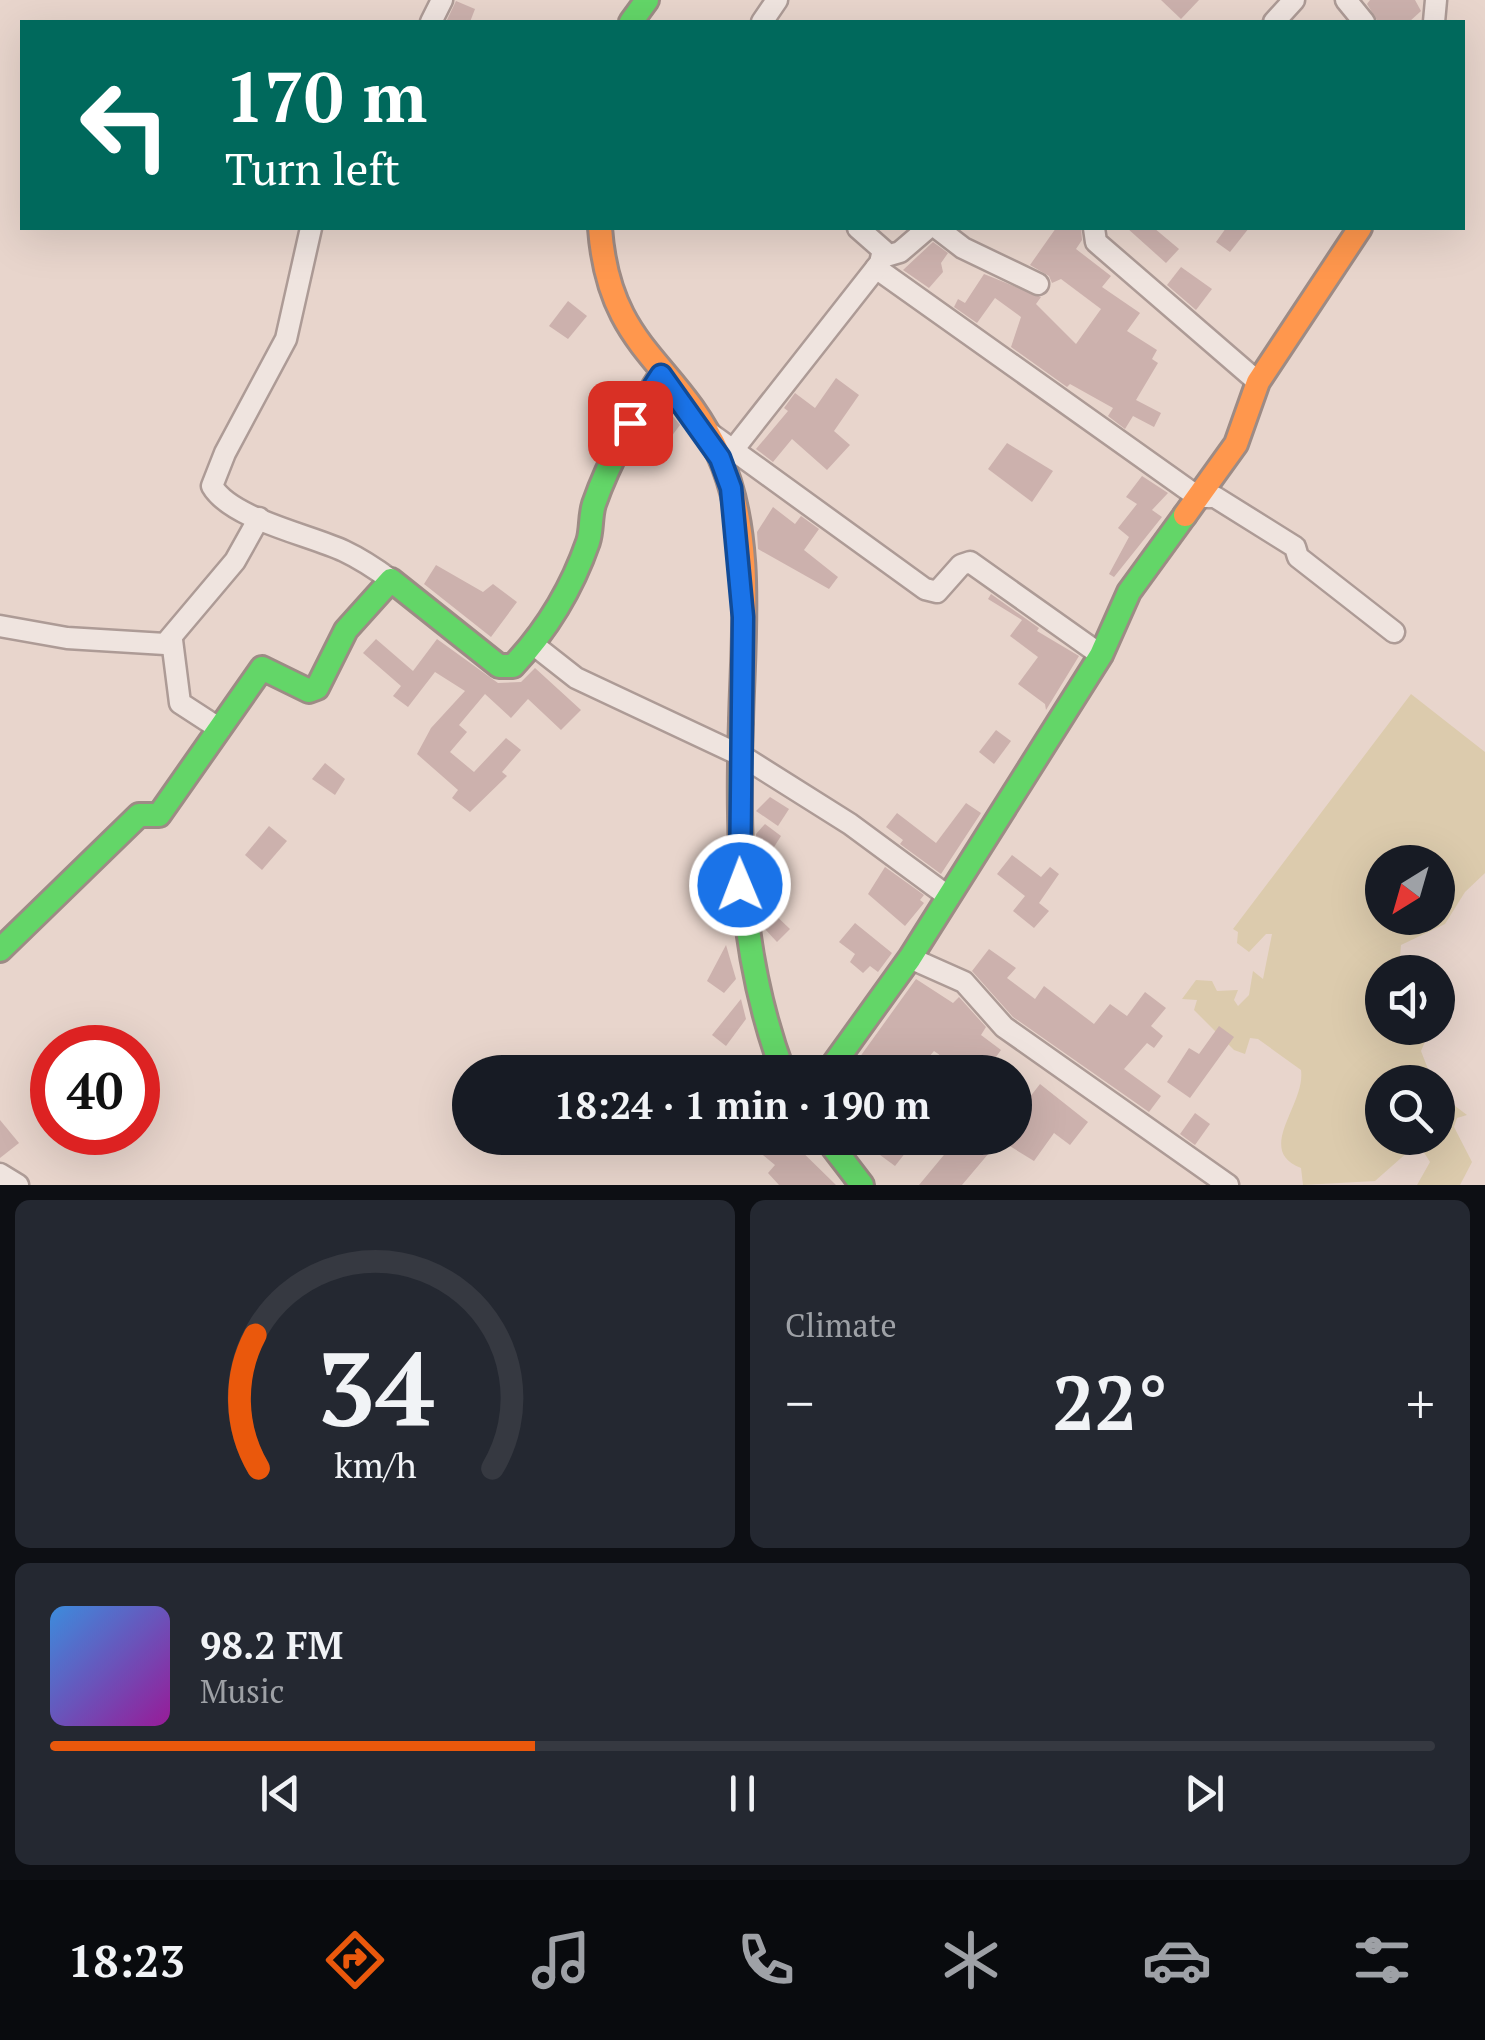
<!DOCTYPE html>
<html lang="en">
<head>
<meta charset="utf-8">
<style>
  body { margin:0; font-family:"PT Serif",serif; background:#242831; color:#f1f3f6; height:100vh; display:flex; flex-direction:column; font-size:38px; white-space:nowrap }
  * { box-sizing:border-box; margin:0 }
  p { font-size:32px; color:#9ea1a6 }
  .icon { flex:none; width:55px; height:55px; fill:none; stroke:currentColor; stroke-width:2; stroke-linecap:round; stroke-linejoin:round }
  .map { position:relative; height:1185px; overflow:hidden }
  .panel { display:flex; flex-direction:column; gap:15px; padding:15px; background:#0d0f14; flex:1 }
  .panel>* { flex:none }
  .top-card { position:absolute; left:20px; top:20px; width:1445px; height:210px; border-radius:0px; box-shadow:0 10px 40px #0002; background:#00695c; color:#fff; overflow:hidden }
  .needle { width:65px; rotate:217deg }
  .tools { position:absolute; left:1365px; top:845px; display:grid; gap:20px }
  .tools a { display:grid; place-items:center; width:90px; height:90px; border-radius:50%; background:#171b24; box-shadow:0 10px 40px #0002; font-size:50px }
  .speed { position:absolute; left:30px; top:1025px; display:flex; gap:20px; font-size:50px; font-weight:700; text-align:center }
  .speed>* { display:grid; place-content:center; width:130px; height:130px; border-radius:50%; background:#171b24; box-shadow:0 10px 40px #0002; line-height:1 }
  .speed .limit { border:15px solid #d22; background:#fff; color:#111 }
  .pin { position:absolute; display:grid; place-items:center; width:85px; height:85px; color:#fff; margin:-42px; border-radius:20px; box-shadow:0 5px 15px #0006 }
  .me { position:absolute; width:110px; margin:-55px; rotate:359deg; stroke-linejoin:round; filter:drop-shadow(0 0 8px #0008) }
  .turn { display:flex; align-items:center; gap:35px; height:210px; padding:0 40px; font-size:45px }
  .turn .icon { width:130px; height:130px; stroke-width:2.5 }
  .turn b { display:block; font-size:70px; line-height:85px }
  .big { font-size:75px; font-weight:800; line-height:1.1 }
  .panel .card { flex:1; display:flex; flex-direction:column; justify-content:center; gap:15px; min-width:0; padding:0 35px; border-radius:15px; background:#242831 }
  .panel .dial { align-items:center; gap:0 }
  .dial svg { height:260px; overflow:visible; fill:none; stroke:#363941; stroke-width:7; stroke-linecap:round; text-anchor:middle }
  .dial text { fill:#f1f3f6; stroke:none }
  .song { display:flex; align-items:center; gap:30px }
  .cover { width:120px; height:120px; border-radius:15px; background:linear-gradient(135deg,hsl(210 70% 55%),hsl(300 70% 35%)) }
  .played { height:10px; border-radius:5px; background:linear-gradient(90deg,#ea580c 35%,#363941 35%) }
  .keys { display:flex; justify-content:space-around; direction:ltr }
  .heat { display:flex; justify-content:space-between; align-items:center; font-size:55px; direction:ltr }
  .panel .tiles { flex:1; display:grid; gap:15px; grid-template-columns:1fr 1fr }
  .card:last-child { grid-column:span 2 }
  .trip { position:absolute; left:452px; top:1055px; width:580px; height:100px; border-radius:50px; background:#171b24; box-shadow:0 10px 40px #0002; font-weight:800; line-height:100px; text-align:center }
  .menu { display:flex; height:160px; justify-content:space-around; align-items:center; background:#090b0e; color:#9ea1a6 }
  .menu .icon { width:70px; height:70px }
  .menu .active { color:#ea580c }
  .menu b { font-size:45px; color:#f1f3f6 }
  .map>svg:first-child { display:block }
</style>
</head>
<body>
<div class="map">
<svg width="1485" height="1185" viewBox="0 0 1485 1185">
  <rect width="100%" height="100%" fill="#e8d5cc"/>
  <path fill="#dccbad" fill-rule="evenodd" d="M1411 694 1485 752V873L1465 892 1445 924 1401 945 1400 957 1406 972H1382V1028H1431L1421 1051 1433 1082H1382V1138H1438V1093L1467 1115 1457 1118 1454 1127 1472 1162 1460 1185H1417L1430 1162 1418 1143 1375 1181 1303 1185 1301 1168C1254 1150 1306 1105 1301 1070L1258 1039 1250 1038 1245 1054 1234 1050 1194 1010 1197 1000 1182 999 1196 980 1212 981 1217 991 1238 990 1234 1000 1238 1006 1249 995 1253 971 1263 979 1272 934H1266L1249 952 1237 943 1238 932 1233 929ZM1382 862H1438V918H1382Z"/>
  <g fill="#ccb1ad">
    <polygon points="1161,0 1199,0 1181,19"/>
    <polygon points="1370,0 1415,0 1421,11 1409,22 1378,22 1367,4"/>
    <polygon points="456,1 475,9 470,22 446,22"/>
    <polygon points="1056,228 1081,228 1082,240 1076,249 1111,276 1102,287 1140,313 1127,331 1157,350 1152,359 1158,363 1136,400 1161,413 1154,427 1133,416 1125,429 1108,416 1113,408 1070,384 1067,387 1011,347 1021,317 995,298 977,323 954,307 958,299 965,303 984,274 1041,297 1036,304 1076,344 1101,309 1061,279 1052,283 1049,276 1030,265"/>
    <polygon points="1127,228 1154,228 1179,249 1166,263"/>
    <polygon points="1226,228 1249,228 1230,252 1216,242"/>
    <polygon points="933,242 948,253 941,263 943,272 929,288 903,270"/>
    <polygon points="1181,267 1212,289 1196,310 1167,285"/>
    <polygon points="568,301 587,316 568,339 549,326"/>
    <polygon points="836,378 859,395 834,431 850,445 827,470 792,439 773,462 756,449 788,411 784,408 795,393 815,408"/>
    <polygon points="665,407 680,425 668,441 650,428"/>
    <polygon points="1007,443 1053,471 1032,502 988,469"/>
    <polygon points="1142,476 1168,493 1152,510 1162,517 1114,577 1109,574 1129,537 1118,528 1137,504 1126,497"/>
    <polygon points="773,507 795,524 801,516 819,529 804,550 838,577 829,589 758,549 757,532"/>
    <polygon points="436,565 483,592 493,584 517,602 491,637 424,584"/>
    <polygon points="991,594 1039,628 1037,631 1079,656 1046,710 1045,704 1018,684 1038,657 1010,636 1022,620 988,599"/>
    <polygon points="376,639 413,671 437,639 498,683 521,682 535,668 581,710 561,730 528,699 511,718 485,694 459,725 467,732 450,752 474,772 506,738 521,750 502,772 507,776 470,812 452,798 458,790 417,754 431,728 465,691 435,672 408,707 393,696 401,686 363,653"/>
    <polygon points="996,730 1011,741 994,764 979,752"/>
    <polygon points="325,763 345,779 335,795 312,779"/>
    <polygon points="770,797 789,809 778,826 756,811"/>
    <polygon points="966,803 981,813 941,874 900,844 903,840 886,827 897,813 936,843"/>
    <polygon points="765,824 781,836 769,855 757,846 756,834"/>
    <polygon points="269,826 287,841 262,870 245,855"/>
    <polygon points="1012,855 1041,877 1050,867 1059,874 1039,903 1049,911 1034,928 1013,911 1025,896 997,874"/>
    <polygon points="698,862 723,874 716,891 690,879"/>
    <polygon points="885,867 924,895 920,900 924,903 905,926 868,894"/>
    <polygon points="771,911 790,929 777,942 763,927 762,920"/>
    <polygon points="855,923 892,953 878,972 870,966 863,973 850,962 855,954 839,942"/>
    <polygon points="726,945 736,979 724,993 707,981"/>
    <polygon points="989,949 1016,968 1007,978 1035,999 1044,986 1094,1024 1110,1004 1127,1016 1145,992 1166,1008 1151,1026 1163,1036 1154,1048 1147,1043 1124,1069 1161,1096 1149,1112 1013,1017 972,971"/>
    <polygon points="916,979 953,1003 959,997 986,1027 981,1035 1001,1050 985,1072 964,1072 934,1051 918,1070 887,1056 875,1072 849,1072"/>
    <polygon points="741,999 746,1019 726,1046 712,1035"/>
    <polygon points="1219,1026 1234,1037 1190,1098 1167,1082 1189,1048 1199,1054"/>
    <polygon points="1040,1084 1088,1122 1070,1145 1054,1133 1034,1161 1000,1140 962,1185 919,1185 958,1138 1015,1138 1015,1116"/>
    <polygon points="1195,1113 1210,1124 1195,1145 1180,1134"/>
    <polygon points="0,1120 19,1143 0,1158"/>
    <polygon points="770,1138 788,1138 836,1185 779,1185 768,1173 775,1165 758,1151"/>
    <polygon points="857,1138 917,1138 895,1166"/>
  </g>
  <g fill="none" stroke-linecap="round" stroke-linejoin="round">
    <g stroke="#ad9b96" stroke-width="25">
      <g id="street">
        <polyline points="1346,0 1364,22"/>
        <polyline points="431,22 442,0"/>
        <polyline points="762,22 777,0"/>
        <polyline points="1274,22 1294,0"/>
        <polyline points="1434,22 1436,0"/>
        <path d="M311 228 286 339 225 453 212 486C231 519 310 535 344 551 361 559 376 569 391 580"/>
        <polyline points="937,228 963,248 1038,284"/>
        <polyline points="1094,228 1096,242 1258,382"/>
        <polyline points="883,257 900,252 928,228"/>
        <polyline points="876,268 1198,497 1215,497 1295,547 1298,557 1394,632"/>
        <polyline points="711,434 925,589 937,592 961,565 970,562 1101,655"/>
        <polyline points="733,450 880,263 883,250 858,228"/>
        <polyline points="0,626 67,638 165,644 235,561 259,518"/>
        <polyline points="172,640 180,703 220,729"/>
        <polyline points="534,645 576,678 742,756 850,824 949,897"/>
        <polyline points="910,958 964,982 1004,1027 1228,1185"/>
        <polyline points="0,1174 18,1185"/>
      </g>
    </g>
    <g stroke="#9d8b85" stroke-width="28">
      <g id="fast">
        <polyline points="631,22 647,0"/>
        <path d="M741 721C737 842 740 957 783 1072"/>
        <path d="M0 950 139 815H159L262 668 309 691 317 688 346 630 391 580 499 666H513C546 631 572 588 588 542 592 530 590 517 594 504 610 458 635 416 661 375"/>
        <polyline points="828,1072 910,958 1101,655 1129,592 1185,515"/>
        <polyline points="826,1138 862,1185"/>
      </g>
    </g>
    <g stroke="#9d8b85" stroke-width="28">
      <g id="slow">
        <path d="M600 228C609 351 677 360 719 455 755 535 743 635 741 721"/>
        <polyline points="1185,515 1236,444 1258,382 1360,228"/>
      </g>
    </g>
    <use href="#street" stroke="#efe4df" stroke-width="20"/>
    <use href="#fast" stroke="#63d668" stroke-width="22"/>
    <use href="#slow" stroke="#ff974d" stroke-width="22"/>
  </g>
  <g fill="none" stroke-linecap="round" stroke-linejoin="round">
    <g stroke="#114b97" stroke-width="25">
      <polyline id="route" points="630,423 661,375 720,458 731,488 743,617 740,885"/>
    </g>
    <use href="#route" stroke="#1a73e8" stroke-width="18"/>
  </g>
</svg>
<div class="tools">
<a><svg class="needle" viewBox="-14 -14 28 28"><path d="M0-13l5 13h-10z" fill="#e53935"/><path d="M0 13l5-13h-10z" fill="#9ea1a6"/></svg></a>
<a><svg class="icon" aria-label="sound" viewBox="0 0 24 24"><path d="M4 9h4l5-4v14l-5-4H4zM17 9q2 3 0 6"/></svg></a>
<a><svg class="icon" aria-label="search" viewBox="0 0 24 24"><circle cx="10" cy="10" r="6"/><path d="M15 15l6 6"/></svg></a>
</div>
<div class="speed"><div class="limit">40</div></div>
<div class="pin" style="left:630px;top:423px;background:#d93025"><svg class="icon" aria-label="arrive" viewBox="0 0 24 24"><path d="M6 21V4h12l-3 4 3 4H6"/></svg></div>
<svg class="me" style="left:740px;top:885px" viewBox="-20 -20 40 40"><circle r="17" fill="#1a73e8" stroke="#fff" stroke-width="3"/><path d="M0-11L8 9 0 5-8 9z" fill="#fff"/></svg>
<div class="trip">18:24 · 1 min · 190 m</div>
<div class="top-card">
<div class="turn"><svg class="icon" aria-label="left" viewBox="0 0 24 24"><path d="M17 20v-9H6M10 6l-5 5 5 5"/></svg><div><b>170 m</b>Turn left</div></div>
</div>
</div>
<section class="panel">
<div class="tiles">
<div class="card dial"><svg viewBox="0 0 100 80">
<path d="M14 69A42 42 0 1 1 86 69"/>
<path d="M14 69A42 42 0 0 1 13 28" stroke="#ea580c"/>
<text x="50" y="56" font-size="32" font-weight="700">34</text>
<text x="50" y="72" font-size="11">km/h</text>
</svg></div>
<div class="card"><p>Climate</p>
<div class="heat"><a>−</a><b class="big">22°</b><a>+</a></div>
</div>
<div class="card">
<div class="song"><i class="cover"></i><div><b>98.2 FM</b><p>Music</p></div></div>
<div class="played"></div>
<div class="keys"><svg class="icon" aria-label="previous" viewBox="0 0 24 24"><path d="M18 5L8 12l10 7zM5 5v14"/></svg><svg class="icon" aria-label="pause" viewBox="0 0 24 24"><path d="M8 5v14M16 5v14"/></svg><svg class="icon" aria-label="next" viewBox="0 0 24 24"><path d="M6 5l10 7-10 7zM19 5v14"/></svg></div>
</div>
</div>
</section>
<nav class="menu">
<b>18:23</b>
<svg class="icon active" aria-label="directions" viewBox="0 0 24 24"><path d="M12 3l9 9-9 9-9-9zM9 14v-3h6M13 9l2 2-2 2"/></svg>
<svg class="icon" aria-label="music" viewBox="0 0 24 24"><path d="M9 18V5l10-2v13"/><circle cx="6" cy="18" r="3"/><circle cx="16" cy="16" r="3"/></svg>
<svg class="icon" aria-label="phone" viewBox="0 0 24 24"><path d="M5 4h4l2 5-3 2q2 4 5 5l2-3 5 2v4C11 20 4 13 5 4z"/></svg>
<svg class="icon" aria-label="climate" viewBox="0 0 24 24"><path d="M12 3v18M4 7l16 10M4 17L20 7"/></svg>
<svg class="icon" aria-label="car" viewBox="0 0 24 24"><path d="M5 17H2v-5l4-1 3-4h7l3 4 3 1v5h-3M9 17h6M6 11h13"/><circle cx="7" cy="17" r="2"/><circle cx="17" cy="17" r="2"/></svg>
<svg class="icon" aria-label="filters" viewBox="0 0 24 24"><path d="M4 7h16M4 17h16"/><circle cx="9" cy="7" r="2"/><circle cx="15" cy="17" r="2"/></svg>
</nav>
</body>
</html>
